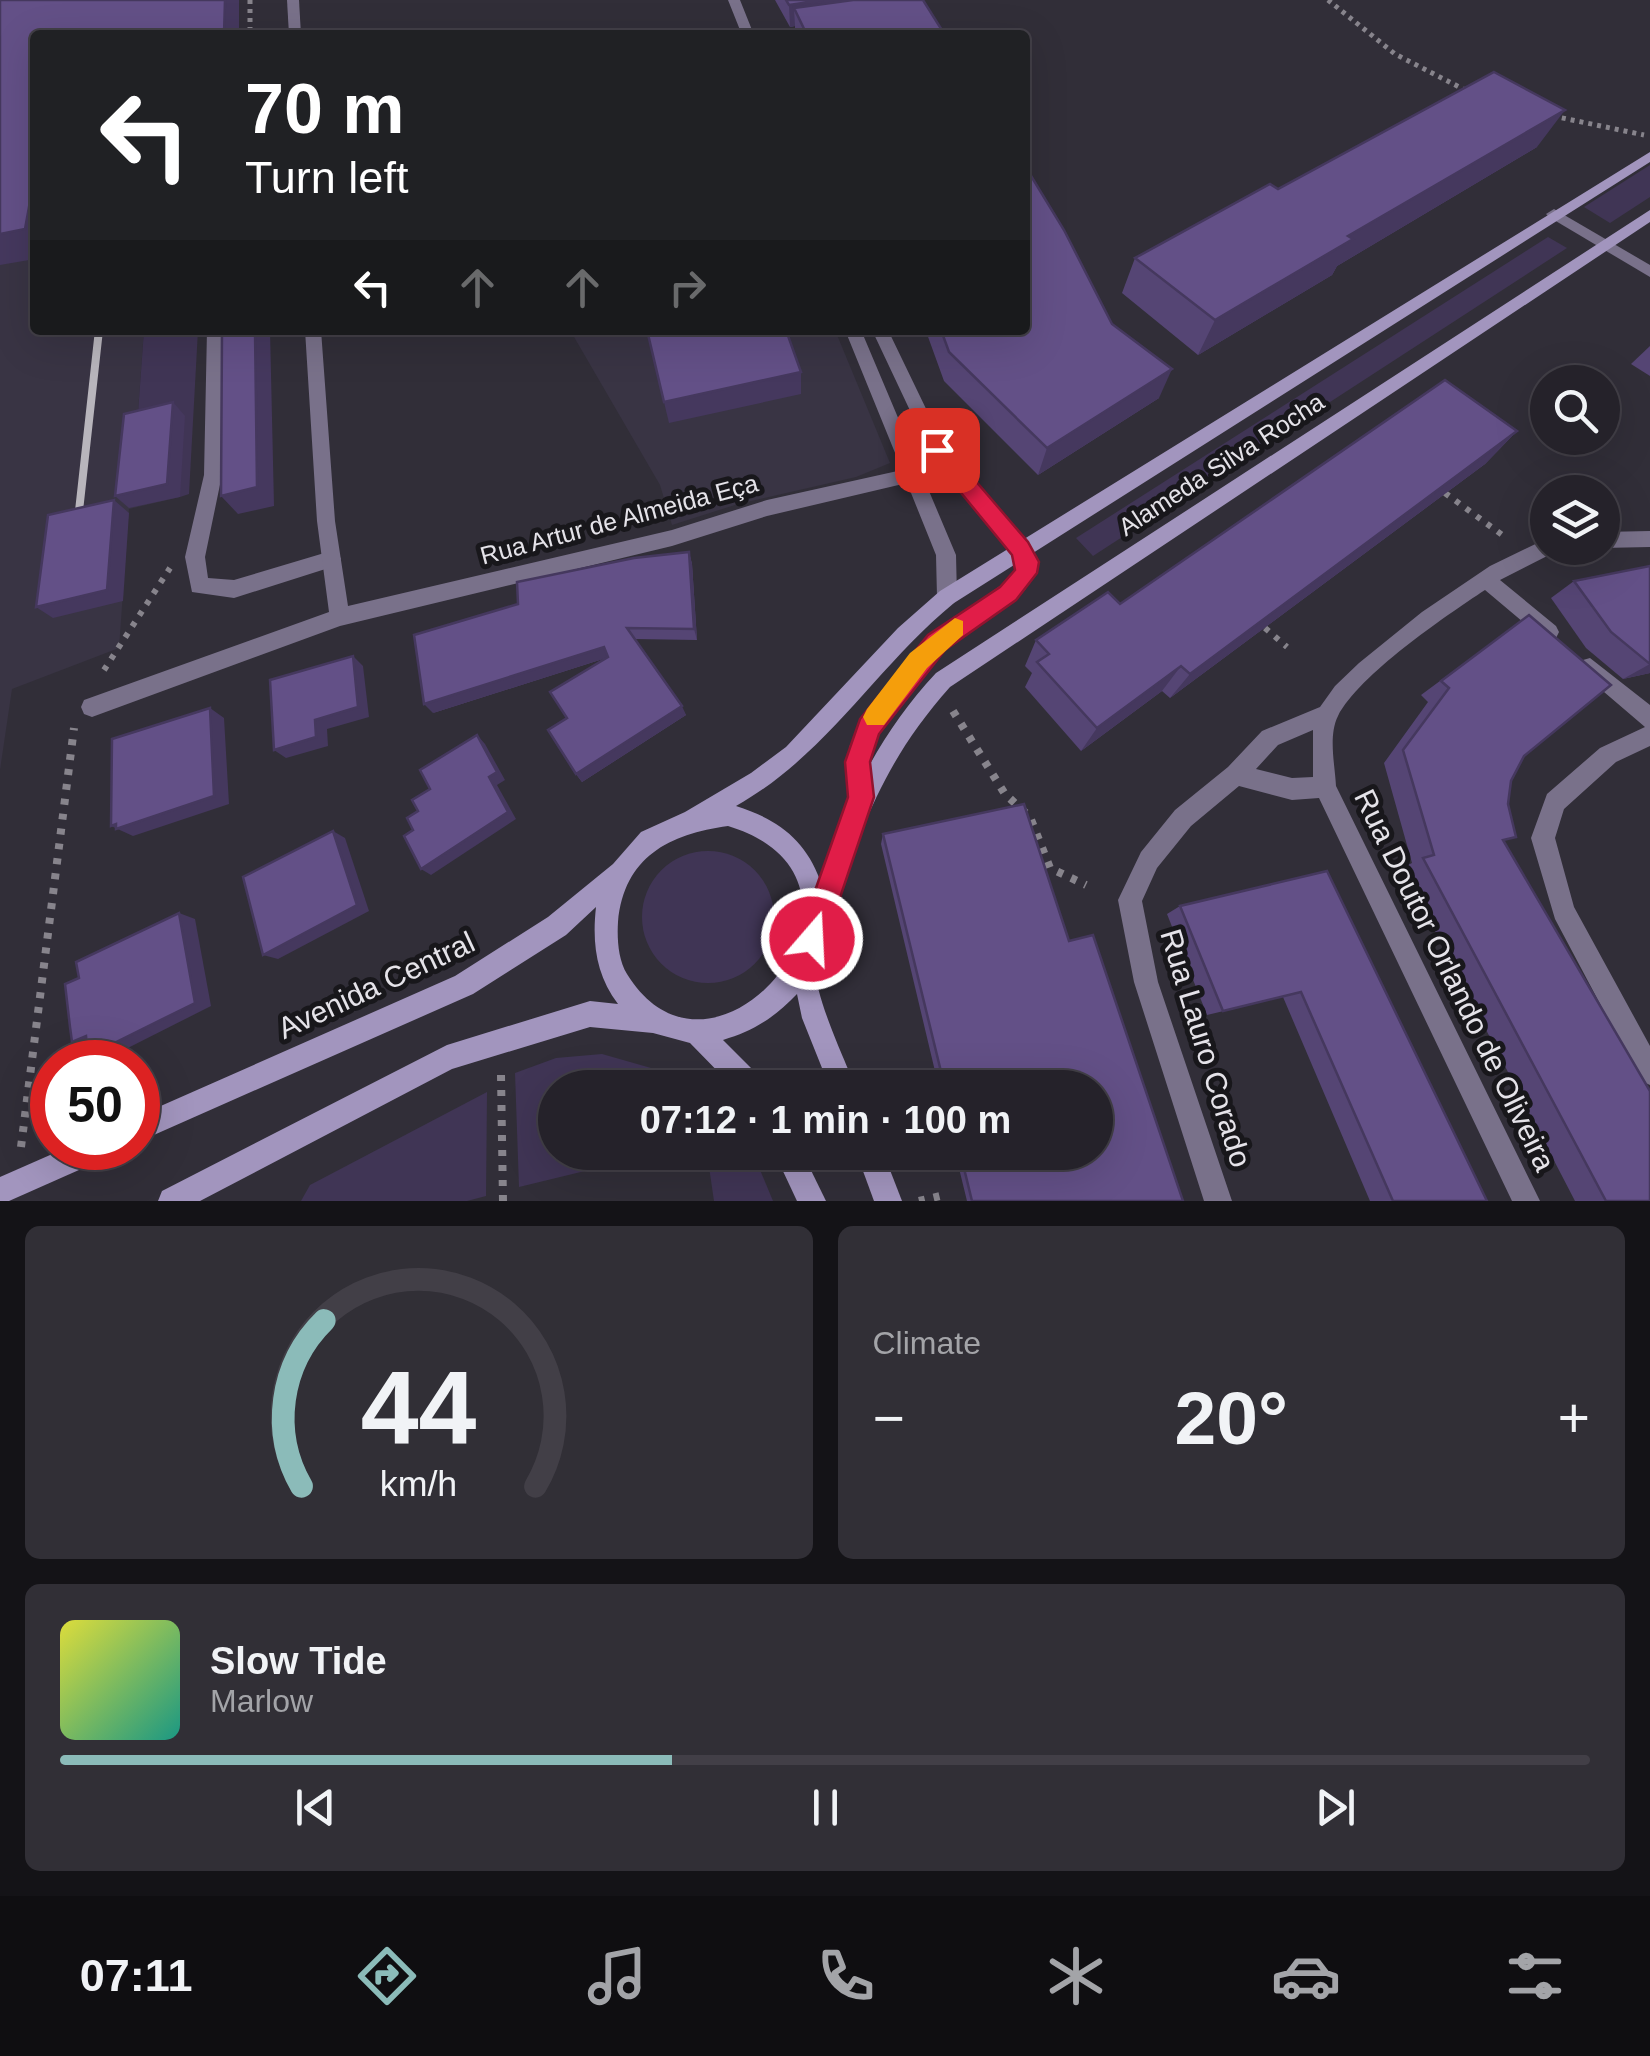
<!DOCTYPE html>
<html lang="en">
<head>
<meta charset="utf-8">
<style>
  body { margin:0; font-family:Helvetica,sans-serif; background:#312f36; color:#f1f3f6; height:100vh; display:flex; flex-direction:column; font-size:38px; white-space:nowrap }
  * { box-sizing:border-box; margin:0 }
  p { font-size:32px; color:#a3a4a8 }
  .icon { flex:none; width:55px; height:55px; fill:none; stroke:currentColor; stroke-width:2; stroke-linecap:round; stroke-linejoin:round }
  .map { position:relative; height:1201px; overflow:hidden }
  .sheet { display:flex; flex-direction:column; gap:25px; padding:25px; background:#141317; flex:1 }
  .sheet>* { flex:none }
  .top-card { position:absolute; left:30px; top:30px; width:1000px; height:305px; border-radius:10px; box-shadow:0 10px 40px #0002,0 0 0 2px #423f47; background:#202124; color:#fff; overflow:hidden }
  .controls { position:absolute; left:1530px; top:365px; display:grid; gap:20px }
  .controls a { display:grid; place-items:center; width:90px; height:90px; border-radius:50%; background:#25222a; box-shadow:0 10px 40px #0002,0 0 0 2px #423f47; font-size:50px }
  .speed { position:absolute; left:30px; top:1040px; display:flex; gap:20px; font-size:50px; font-weight:700; text-align:center }
  .speed>* { display:grid; place-content:center; width:130px; height:130px; border-radius:50%; background:#25222a; box-shadow:0 10px 40px #0002,0 0 0 2px #423f47; line-height:1 }
  .speed .limit { border:15px solid #d22; background:#fff; color:#111 }
  .pin { position:absolute; display:grid; place-items:center; width:85px; height:85px; color:#fff; margin:-42px; border-radius:20px; box-shadow:0 5px 15px #0006 }
  .me { position:absolute; width:110px; margin:-55px; rotate:19deg; stroke-linejoin:round; filter:drop-shadow(0 0 8px #0008) }
  .turn { display:flex; align-items:center; gap:35px; height:210px; padding:0 50px; font-size:45px }
  .turn .icon { width:130px; height:130px; stroke-width:2.5 }
  .turn b { display:block; font-size:70px; line-height:85px }
  .lanes { display:flex; align-items:center; height:95px; padding:0 50px; background:#0003; justify-content:center; gap:50px; direction:ltr }
  .lanes .off { opacity:.35 }
  .big { font-size:75px; font-weight:700; line-height:1.1 }
  .sheet .tile { flex:1; display:flex; flex-direction:column; justify-content:center; gap:15px; min-width:0; padding:0 35px; border-radius:15px; background:#312f36 }
  .sheet .dial { align-items:center; gap:0 }
  .dial svg { height:260px; overflow:visible; fill:none; stroke:#423f47; stroke-width:7; stroke-linecap:round; text-anchor:middle }
  .dial text { fill:#f1f3f6; stroke:none }
  .song { display:flex; align-items:center; gap:30px }
  .cover { width:120px; height:120px; border-radius:15px; background:linear-gradient(135deg,hsl(60 70% 55%),hsl(170 70% 35%)) }
  .played { height:10px; border-radius:5px; background:linear-gradient(90deg,#8bbbb9 40%,#423f47 40%) }
  .keys { display:flex; justify-content:space-around; direction:ltr }
  .heat { display:flex; justify-content:space-between; align-items:center; font-size:55px; direction:ltr }
  .sheet .tiles { flex:1; display:grid; gap:25px; grid-template-columns:1fr 1fr }
  .tile:last-child { grid-column:span 2 }
  .trip { position:absolute; left:538px; top:1070px; width:575px; height:100px; border-radius:50px; background:#25222a; box-shadow:0 10px 40px #0002,0 0 0 2px #423f47; font-weight:700; line-height:100px; text-align:center }
  .dock { display:flex; height:160px; justify-content:space-around; align-items:center; background:#0f0e11; color:#a3a4a8 }
  .dock .icon { width:70px; height:70px }
  .dock .active { color:#8bbbb9 }
  .dock b { font-size:45px; color:#f1f3f6 }
  .map>svg:first-child { display:block }
</style>
</head>
<body>
<div class="map">
<svg width="1650" height="1201" viewBox="0 0 1650 1201">
  <rect width="100%" height="100%" fill="#312e38"/>
  <g fill="#393444">
    <polygon points="0,0 35,35 35,330 144,330 137,426 185,416 180,497 129,509 119,648 12,689 0,770"/>
    <polygon points="570,330 835,330 890,463 856,477 738,504 672,525 660,485"/>
  </g>
  <g fill="#403555">
    <polygon points="1650,165 1650,197 1610,223 1584,207"/>
    <polygon points="1548,237 1567,248 1093,556 1076,538"/>
    <polygon points="144,330 198,330 189,494 180,497 137,427"/>
    <circle cx="708" cy="917" r="66"/>
    <polygon points="602,1054 658,1070 689,1087 555,1088 555,1152 659,1153 519,1187 515,1073 556,1058"/>
    <polygon points="487,1092 486,1196 467,1201 301,1201 310,1185"/>
    <polygon points="707,1153 753,1153 773,1201 714,1201"/>
  </g>
  <g fill="none" stroke-linecap="round" stroke-linejoin="round">
    <g stroke="#87848c" stroke-width="5" stroke-dasharray="4 5" stroke-linecap="butt">
      <polyline points="250,0 250,35"/>
      <polyline points="1328,0 1395,54 1469,92"/>
      <polyline points="1553,116 1644,135"/>
    </g>
    <g stroke="#87848c" stroke-width="6" stroke-dasharray="5 8" stroke-linecap="butt">
      <polyline points="1445,493 1505,537"/>
      <polyline points="1265,628 1287,647"/>
      <polyline points="104,670 170,568"/>
    </g>
    <g stroke="#87848c" stroke-width="8" stroke-dasharray="6 9" stroke-linecap="butt">
      <polyline points="953,711 1005,794 1030,817 1050,868 1086,885"/>
      <polyline points="501,1075 503,1201"/>
      <polyline points="21,1147 74,728"/>
      <polyline points="919,1201 940,1196"/>
    </g>
    <polygon fill="#79718a" fill-rule="evenodd" points="207,330 223,330 222,475 205,557 208,578 234,580 331,551 338,553 341,559 338,565 234,598 192,592 185,557 204,475"/>
    <g fill="#79718a" fill-rule="evenodd">
      <polygon points="287,0 299,0 301,35 289,35"/>
      <polygon points="728,0 740,0 754,35 742,35"/>
      <polygon points="1554,209 1650,265 1650,277 1549,217 1546,214"/>
      <polygon points="305,330 321,330 335,521 348,606 672,530 767,500 902,470 845,330 861,330 956,555 957,597 954,603 947,606 940,603 937,597 936,555 907,483 767,516 672,546 340,626 92,717 84,714 81,707 84,700 329,612 317,521"/>
      <polygon points="872,330 888,330 944,446 1038,562 1025,590 943,649 890,715 871,748 872,797 869,805 861,808 853,805 850,797 849,747 874,701 929,637 1011,578 1018,563 931,455"/>
      <polygon points="1650,531 1650,547 1602,548 1601,548 1602,532"/>
      <path d="M1548 538V548H1557L1555 552 1500 580 1556 626 1559 632 1556 638 1549 641 1542 638 1485 590C1444 617 1359 675 1338 716 1328 736 1335 765 1336 786L1540 1201H1512L1319 798 1292 800 1239 786 1191 826 1157 868 1142 901 1158 982 1232 1201H1204L1134 982 1118 900 1141 852 1175 810 1228 767 1262 731 1320 707 1335 686 1359 663 1422 612 1490 566ZM1313 730V777L1292 778 1256 769 1278 745Z"/>
      <polygon points="1590,658 1650,705 1650,746 1616,762 1564,809 1555,838 1574,907 1650,1046 1650,1085 1641,1081 1555,919 1531,838 1547,794 1600,748 1645,727 1583,674 1580,667 1583,660"/>
    </g>
    <g fill="#a295be" fill-rule="evenodd">
      <path d="M1650 152V162L954 603C875 668 827 755 736 806 777 819 805 839 820 880 847 802 879 734 936 673L1650 210V222L950 687C885 760 862 824 832 915 827 929 815 950 815 965 814 995 844 1058 856 1088H830L802 1018 797 994C775 1017 754 1031 723 1040L762 1079 766 1088H734L690 1043 653 1033 590 1027 452 1069 200 1201H158L162 1191 447 1045 590 1001 618 1004C596 975 592 943 596 907L566 935 473 994 138 1142V1116L455 976 548 917 613 864 641 832 685 812 751 773 786 747 898 628 940 591ZM728 826C909 881 715 1117 627 974 618 960 617 938 618 922 624 857 669 834 728 826Z"/>
      <polygon points="66,1148 110,1148 106,1158 9,1201 0,1201 0,1177"/>
      <polygon points="774,1152 802,1152 826,1201 797,1201"/>
      <polygon points="856,1152 883,1152 902,1201 874,1201"/>
    </g>
    <polyline stroke="#b8b5bc" stroke-width="8" points="78,520 99,330"/>
  </g>
  <g fill="#554574">
    <polygon points="775,0 923,0 945,35 795,35 795,26 790,27"/>
    <polygon points="1537,147 1337,266 1332,275 1198,355 1122,293 1135,258 1278,189"/>
    <polygon points="1112,324 1159,398 1038,475 944,381 927,334 923,330 1025,330"/>
    <polygon points="1650,346 1650,376 1631,364"/>
    <polygon points="1517,431 1485,464 1170,698 1162,691 1081,751 1025,687 1032,673 1025,666 1036,640"/>
    <polygon points="689,552 692,564 697,640 634,639 686,715 582,782 576,774 567,718 606,658 433,713"/>
    <polygon points="1650,566 1650,673 1623,679 1586,648 1551,598 1574,581"/>
    <polygon points="1529,615 1524,756 1511,781 1504,842 1650,1201 1575,1201 1402,868 1412,863 1384,763 1428,702 1421,695"/>
    <polygon points="883,834 1069,941 1183,1201 967,1201 955,1152 1095,1152 1095,1088 939,1088 881,844"/>
    <polygon points="1327,871 1487,1201 1370,1201 1283,997 1207,1015 1167,914 1180,906"/>
  </g>
  <g fill="#45385e">
    <polygon points="225,0 239,0 239,35 224,35"/>
    <polygon points="823,0 908,0 794,8 795,26 790,27 789,5"/>
    <polygon points="1565,110 1537,147 1337,266 1332,275 1198,355 1215,320 1348,236"/>
    <polygon points="35,174 35,259 0,265 0,234"/>
    <polygon points="255,330 270,330 274,506 238,514 221,496"/>
    <polygon points="1172,369 1159,398 1038,475 1047,448"/>
    <polygon points="801,372 801,394 669,423 664,402"/>
    <polygon points="173,402 185,416 180,497 129,508 115,496"/>
    <polygon points="1517,431 1485,464 1170,698 1190,674"/>
    <polygon points="114,500 129,513 123,601 53,618 36,607"/>
    <polygon points="689,552 692,564 697,640 694,629"/>
    <polygon points="604,647 609,657 433,713 424,704"/>
    <polygon points="353,656 363,666 369,717 327,729 328,746 286,758 274,750 315,720"/>
    <polygon points="1650,664 1650,673 1623,679"/>
    <polygon points="1181,666 1162,691 1081,751 1097,728"/>
    <polygon points="682,706 686,715 582,782 576,774"/>
    <polygon points="210,708 224,718 229,804 133,836 111,826 116,824"/>
    <polygon points="477,735 485,744 505,780 497,785 516,819 431,875 421,869 489,777"/>
    <polygon points="333,831 345,838 369,911 278,959 263,955"/>
    <polygon points="179,913 195,919 211,1006 108,1058 88,1056"/>
    <polygon points="86,1036 93,1044 72,1042"/>
  </g>
  <g fill="#635087" stroke="#45385e" stroke-width="2.5">
    <polygon points="0,0 225,0 224,35 35,35 35,174 25,229 0,234"/>
    <polygon points="786,0 823,0 789,5"/>
    <polygon points="853,0 923,0 945,35 807,35 794,8"/>
    <polygon points="1494,72 1565,110 1348,236 1353,239 1215,320 1135,258 1270,184 1278,189"/>
    <polygon points="1025,166 1064,230 1112,324 1172,369 1047,448 949,352 941,330 1025,330"/>
    <polygon points="222,330 255,330 257,487 221,496"/>
    <polygon points="647,330 786,330 801,372 664,402"/>
    <polygon points="1445,380 1517,431 1190,674 1181,666 1097,728 1037,662 1049,654 1036,640 1108,592 1120,604"/>
    <polygon points="173,402 167,484 115,496 124,414"/>
    <polygon points="114,500 107,590 36,607 48,515"/>
    <polygon points="689,552 694,629 627,628 682,706 576,774 548,730 567,718 550,692 608,657 604,647 424,704 414,635 518,604 517,582 634,558"/>
    <polygon points="1650,566 1650,664 1611,632 1574,581"/>
    <polygon points="1529,615 1611,685 1524,756 1511,781 1508,804 1516,837 1503,840 1650,1091 1650,1201 1606,1201 1423,858 1434,855 1403,750 1449,688 1441,681"/>
    <polygon points="353,656 358,707 315,720 316,737 274,750 270,680"/>
    <polygon points="210,708 214,796 116,829 116,824 111,826 112,739"/>
    <polygon points="477,735 497,772 489,777 508,812 421,869 404,836 413,830 407,818 418,811 412,800 430,789 420,770"/>
    <polygon points="1024,804 1069,941 1093,935 1183,1201 972,1201 960,1152 1095,1152 1095,1088 945,1088 883,834"/>
    <polygon points="333,831 357,905 263,955 243,877"/>
    <polygon points="1327,871 1487,1201 1393,1201 1301,992 1223,1011 1180,906"/>
    <polygon points="179,913 195,1003 88,1056 86,1036 72,1042 70,1027 65,984 79,978 76,962"/>
  </g>
  <polygon fill="#e11d48" stroke="#92132f" stroke-width="2.5" points="937,441 944,444 1028,542 1039,562 1037,573 1016,600 945,650 879,734 870,762 874,797 826,939 822,949 812,953 802,949 798,939 848,797 845,762 860,719 928,635 1000,587 1015,570 1012,555 930,455 930,444"/>
  <polygon fill="#f59e0b" points="955,618 963,621 963,635 927,668 884,725 867,725 863,717 867,709 910,653"/>
  <g text-anchor="middle" dominant-baseline="central" stroke-width="10" stroke-linejoin="round" paint-order="stroke">
    <g font-size="25" fill="#e5e3e9" stroke="#18171b">
      <text transform="translate(1221 464) rotate(-33)">Alameda Silva Rocha</text>
      <text transform="translate(619 519) rotate(-15)">Rua Artur de Almeida Eça</text>
    </g>
    <g font-size="30" fill="#e5e3e9" stroke="#18171b">
      <text transform="translate(1455 980) rotate(64)">Rua Doutor Orlando de Oliveira</text>
      <text transform="translate(376 985) rotate(-25)">Avenida Central</text>
      <text transform="translate(1206 1048) rotate(73)">Rua Lauro Corado</text>
    </g>
  </g>
</svg>
<div class="controls">
<a><svg class="icon" aria-label="search" viewBox="0 0 24 24"><circle cx="10" cy="10" r="6"/><path d="M15 15l6 6"/></svg></a>
<a><svg class="icon" aria-label="layers" viewBox="0 0 24 24"><path d="M12 4l9 5-9 5-9-5zM3 14l9 5 9-5"/></svg></a>
</div>
<div class="speed"><div class="limit">50</div></div>
<div class="pin" style="left:937px;top:450px;background:#d93025"><svg class="icon" aria-label="arrive" viewBox="0 0 24 24"><path d="M6 21V4h12l-3 4 3 4H6"/></svg></div>
<svg class="me" style="left:812px;top:939px" viewBox="-20 -20 40 40"><circle r="17" fill="#e11d48" stroke="#fff" stroke-width="3"/><path d="M0-11L8 9 0 5-8 9z" fill="#fff"/></svg>
<div class="trip">07:12 · 1 min · 100 m</div>
<div class="top-card">
<div class="turn"><svg class="icon" aria-label="left" viewBox="0 0 24 24"><path d="M17 20v-9H6M10 6l-5 5 5 5"/></svg><div><b>70 m</b>Turn left</div></div>
<div class="lanes"><svg class="icon" aria-label="left" viewBox="0 0 24 24"><path d="M17 20v-9H6M10 6l-5 5 5 5"/></svg><svg class="icon off" aria-label="ahead" viewBox="0 0 24 24"><path d="M12 20V5M6 11l6-6 6 6"/></svg><svg class="icon off" aria-label="ahead" viewBox="0 0 24 24"><path d="M12 20V5M6 11l6-6 6 6"/></svg><svg class="icon off" aria-label="right" viewBox="0 0 24 24"><path d="M7 20v-9h11M14 6l5 5-5 5"/></svg></div>
</div>
</div>
<section class="sheet">
<div class="tiles">
<div class="tile dial"><svg viewBox="0 0 100 80">
<path d="M14 69A42 42 0 1 1 86 69"/>
<path d="M14 69A42 42 0 0 1 21 18" stroke="#8bbbb9"/>
<text x="50" y="56" font-size="32" font-weight="700">44</text>
<text x="50" y="72" font-size="11">km/h</text>
</svg></div>
<div class="tile"><p>Climate</p>
<div class="heat"><a>−</a><b class="big">20°</b><a>+</a></div>
</div>
<div class="tile">
<div class="song"><i class="cover"></i><div><b>Slow Tide</b><p>Marlow</p></div></div>
<div class="played"></div>
<div class="keys"><svg class="icon" aria-label="previous" viewBox="0 0 24 24"><path d="M18 5L8 12l10 7zM5 5v14"/></svg><svg class="icon" aria-label="pause" viewBox="0 0 24 24"><path d="M8 5v14M16 5v14"/></svg><svg class="icon" aria-label="next" viewBox="0 0 24 24"><path d="M6 5l10 7-10 7zM19 5v14"/></svg></div>
</div>
</div>
</section>
<nav class="dock">
<b>07:11</b>
<svg class="icon active" aria-label="directions" viewBox="0 0 24 24"><path d="M12 3l9 9-9 9-9-9zM9 14v-3h6M13 9l2 2-2 2"/></svg>
<svg class="icon" aria-label="music" viewBox="0 0 24 24"><path d="M9 18V5l10-2v13"/><circle cx="6" cy="18" r="3"/><circle cx="16" cy="16" r="3"/></svg>
<svg class="icon" aria-label="phone" viewBox="0 0 24 24"><path d="M5 4h4l2 5-3 2q2 4 5 5l2-3 5 2v4C11 20 4 13 5 4z"/></svg>
<svg class="icon" aria-label="climate" viewBox="0 0 24 24"><path d="M12 3v18M4 7l16 10M4 17L20 7"/></svg>
<svg class="icon" aria-label="car" viewBox="0 0 24 24"><path d="M5 17H2v-5l4-1 3-4h7l3 4 3 1v5h-3M9 17h6M6 11h13"/><circle cx="7" cy="17" r="2"/><circle cx="17" cy="17" r="2"/></svg>
<svg class="icon" aria-label="filters" viewBox="0 0 24 24"><path d="M4 7h16M4 17h16"/><circle cx="9" cy="7" r="2"/><circle cx="15" cy="17" r="2"/></svg>
</nav>
</body>
</html>
